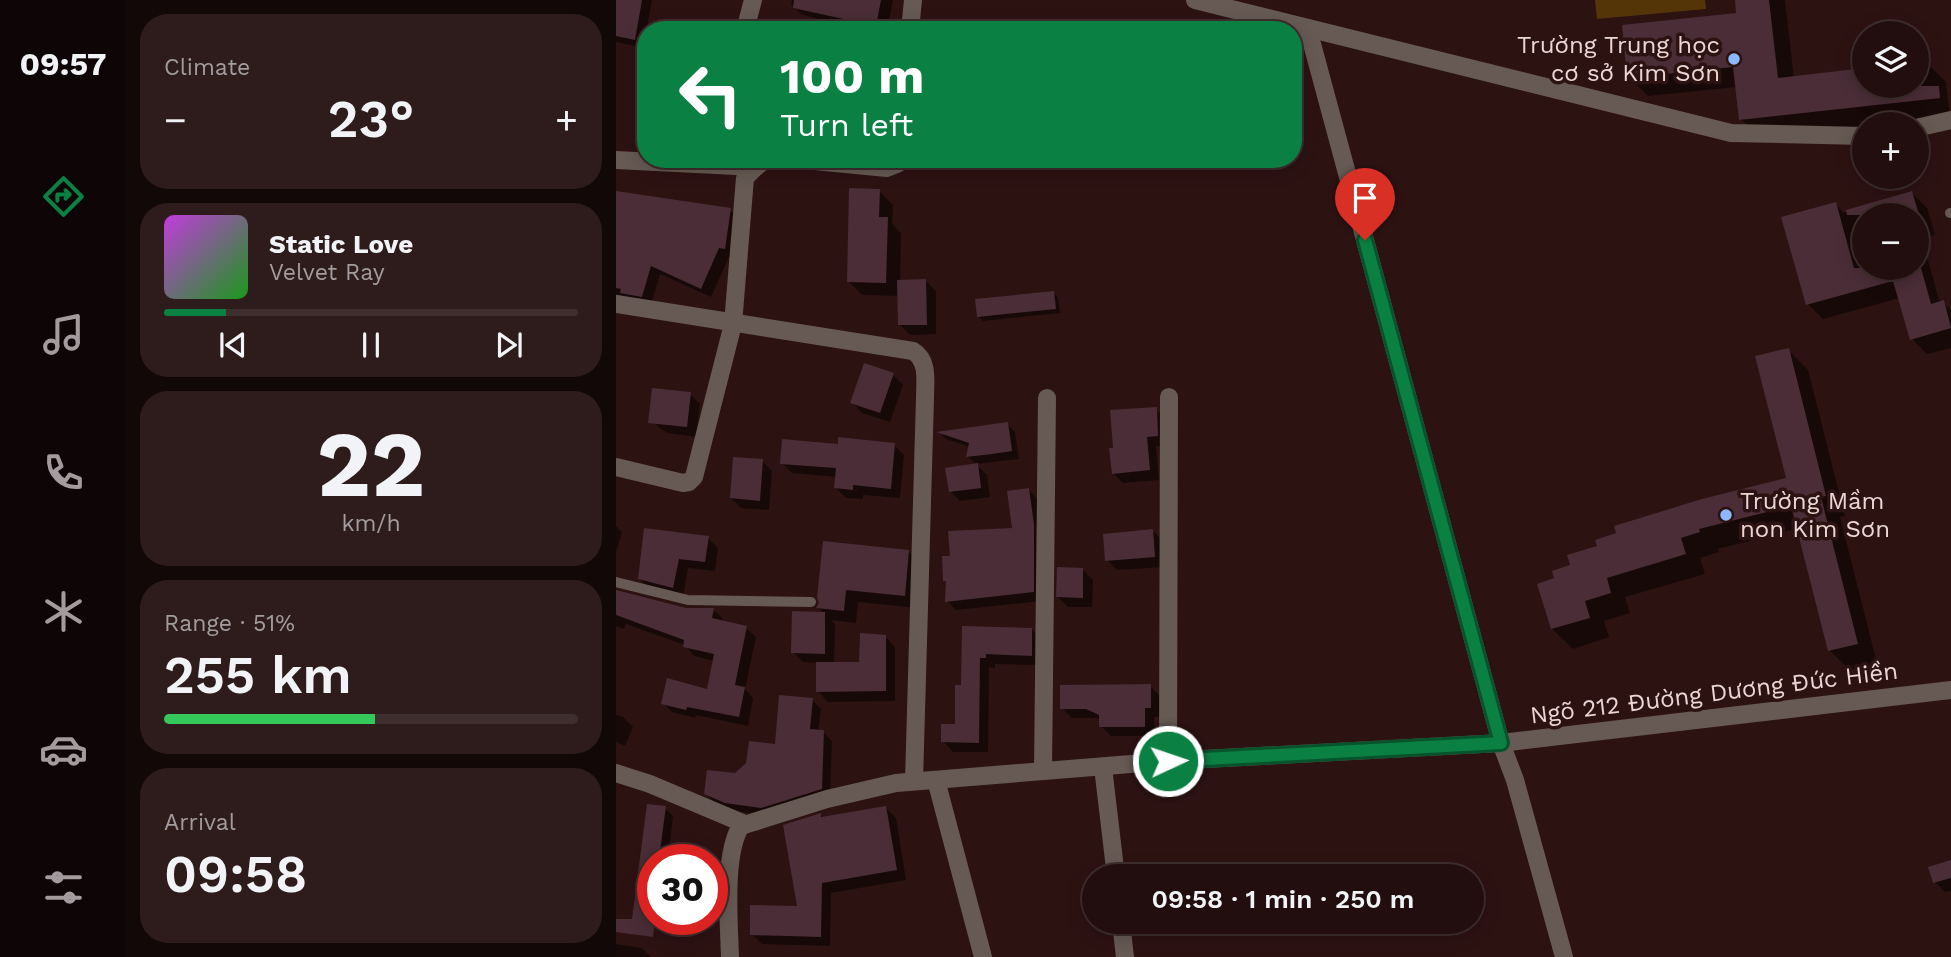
<!DOCTYPE html>
<html lang="en">
<head>
<meta charset="utf-8">
<style>
  body { margin:0; font-family:"Work Sans",sans-serif; background:#2e1c1c; color:#f1f3f6; height:100vh; display:flex; flex-direction:column; font-size:26px; white-space:nowrap }
  * { box-sizing:border-box; margin:0 }
  p { font-size:23px; color:#a29c9e }
  .icon { flex:none; width:38px; height:38px; fill:none; stroke:currentColor; stroke-width:2; stroke-linecap:round; stroke-linejoin:round }
  .map { position:relative; flex:1; overflow:hidden }
  .drawer { display:flex; flex-direction:column; gap:14px; padding:14px; background:#130808; width:490px }
  .drawer>* { flex:none }
  .banner { position:absolute; left:21px; top:21px; width:665px; height:147px; border-radius:28px; box-shadow:0 4px 18px #0003,0 0 0 2px #3f2e2e; background:#0b8043; color:#fff; overflow:hidden }
  .buttons { position:absolute; left:1236px; top:21px; display:grid; gap:14px }
  .buttons a { display:grid; place-items:center; width:77px; height:77px; border-radius:50%; background:#220e0e; box-shadow:0 4px 18px #0003,0 0 0 2px #3f2e2e; font-size:35px }
  .speed { position:absolute; left:21px; top:844px; display:flex; gap:14px; font-size:35px; font-weight:700; text-align:center }
  .speed>* { display:grid; place-content:center; width:91px; height:91px; border-radius:50%; background:#220e0e; box-shadow:0 4px 18px #0003,0 0 0 2px #3f2e2e; line-height:1 }
  .speed .limit { border:10px solid #d22; background:#fff; color:#111 }
  .pin { position:absolute; display:grid; place-items:center; width:60px; height:60px; color:#fff; margin:-72px -30px; border-radius:50% 50% 50% 0; rotate:-45deg; box-shadow:0 0 7px #0007 }
  .pin .icon { rotate:45deg }
  .me { position:absolute; width:77px; margin:-38px; rotate:87deg; stroke-linejoin:round; filter:drop-shadow(0 0 5px #0008) }
  .turn { display:flex; align-items:center; gap:24px; height:147px; padding:0 28px; font-size:32px }
  .turn .icon { width:91px; height:91px; stroke-width:2.5 }
  .turn b { display:block; font-size:49px; line-height:60px }
  .big { font-size:52px; font-weight:600; line-height:1.1 }
  .drawer .tile { flex:1; display:flex; flex-direction:column; justify-content:center; gap:10px; min-width:0; padding:0 24px; border-radius:28px; background:#2e1c1c }
  .drawer .dial { align-items:center; gap:0 }
  .dial b { font-size:91px; line-height:1 }
  .song { display:flex; align-items:center; gap:21px }
  .cover { width:84px; height:84px; border-radius:10px; background:linear-gradient(135deg,hsl(290 70% 55%),hsl(120 70% 35%)) }
  .played { height:7px; border-radius:4px; background:linear-gradient(90deg,#0b8043 15%,#3f2e2e 15%) }
  .keys { display:flex; justify-content:space-around; direction:ltr }
  .heat { display:flex; justify-content:space-between; align-items:center; font-size:38px; direction:ltr }
  .charge { height:10px; border-radius:5px; background:linear-gradient(90deg,#34c759 51%,#3f2e2e 0) }
  .trip { position:absolute; left:466px; top:864px; width:402px; height:70px; border-radius:35px; background:#220e0e; box-shadow:0 4px 18px #0003,0 0 0 2px #3f2e2e; font-weight:600; line-height:70px; text-align:center }
  main { display:flex; flex:1; min-height:0 }
  .tab-bar { display:flex; flex-direction:column; width:126px; justify-content:space-around; align-items:center; background:#0e0606; color:#a29c9e }
  .tab-bar .icon { width:49px; height:49px }
  .tab-bar .selected { color:#0b8043 }
  .tab-bar b { font-size:32px; color:#f1f3f6 }
  .map>svg:first-child { display:block }
</style>
</head>
<body>
<main>
<nav class="tab-bar">
<b>09:57</b>
<svg class="icon selected" aria-label="directions" viewBox="0 0 24 24"><path d="M12 3l9 9-9 9-9-9zM9 14v-3h6M13 9l2 2-2 2"/></svg>
<svg class="icon" aria-label="music" viewBox="0 0 24 24"><path d="M9 18V5l10-2v13"/><circle cx="6" cy="18" r="3"/><circle cx="16" cy="16" r="3"/></svg>
<svg class="icon" aria-label="phone" viewBox="0 0 24 24"><path d="M5 4h4l2 5-3 2q2 4 5 5l2-3 5 2v4C11 20 4 13 5 4z"/></svg>
<svg class="icon" aria-label="climate" viewBox="0 0 24 24"><path d="M12 3v18M4 7l16 10M4 17L20 7"/></svg>
<svg class="icon" aria-label="car" viewBox="0 0 24 24"><path d="M5 17H2v-5l4-1 3-4h7l3 4 3 1v5h-3M9 17h6M6 11h13"/><circle cx="7" cy="17" r="2"/><circle cx="17" cy="17" r="2"/></svg>
<svg class="icon" aria-label="filters" viewBox="0 0 24 24"><path d="M4 7h16M4 17h16"/><circle cx="9" cy="7" r="2"/><circle cx="15" cy="17" r="2"/></svg>
</nav>
<section class="drawer">
<div class="tile"><p>Climate</p>
<div class="heat"><a>−</a><b class="big">23°</b><a>+</a></div>
</div>
<div class="tile">
<div class="song"><i class="cover"></i><div><b>Static Love</b><p>Velvet Ray</p></div></div>
<div class="played"></div>
<div class="keys"><svg class="icon" aria-label="previous" viewBox="0 0 24 24"><path d="M18 5L8 12l10 7zM5 5v14"/></svg><svg class="icon" aria-label="pause" viewBox="0 0 24 24"><path d="M8 5v14M16 5v14"/></svg><svg class="icon" aria-label="next" viewBox="0 0 24 24"><path d="M6 5l10 7-10 7zM19 5v14"/></svg></div>
</div>
<div class="tile dial"><b>22</b><p>km/h</p></div>
<div class="tile"><p>Range · 51%</p><b class="big">255 km</b><div class="charge"></div></div>
<div class="tile"><p>Arrival</p><b class="big">09:58</b></div>
</section>
<div class="map">
<svg width="1335" height="957" viewBox="0 0 1335 957">
  <rect width="100%" height="100%" fill="#2d1212"/>
  <polygon fill="#533508" points="979,0 1089,0 1090,9 981,19"/>
  <g fill="#0007" fill-rule="evenodd">
    <polygon points="0,0 36,0 29,38 30,78 19,68 24,47 0,42"/>
    <polygon points="176,0 277,0 271,30 208,30 210,21 185,14 175,4"/>
    <polygon points="1121,0 1169,0 1178,78 1248,86 1300,86 1300,64 1311,63 1330,82 1334,118 1272,124 1248,124 1248,127 1144,138 1125,119 1121,87 1032,96 1013,77 1122,14"/>
    <polygon points="263,191 277,205 276,224 285,233 284,282 310,281 320,291 320,334 294,335 284,325 283,296 246,295 232,281"/>
    <polygon points="0,192 114,210 124,220 118,258 113,257 95,297 44,274 35,305 16,302 10,297 0,294"/>
    <path d="M1296 193 1311 208 1319 235 1306 239 1324 303 1327 302 1335 310V348L1311 354 1296 339 1284 298 1207 319 1192 304 1219 204 1228 213ZM1248 215H1300V268H1248Z"/>
    <polygon points="438,293 442,298 444,313 367,321 363,317"/>
    <polygon points="1172,350 1192,370 1229,516 1224,517 1261,663 1234,670 1213,650 1183,528 1102,549 1103,552 1084,558 1089,574 1009,597 1014,613 988,621 993,637 957,649 936,629 923,585 1172,479"/>
    <polygon points="277,375 287,385 274,422 246,413 236,402"/>
    <polygon points="74,394 84,404 80,437 52,433 45,429 34,419"/>
    <polygon points="540,409 550,419 551,446 540,446 543,480 507,483 497,473"/>
    <polygon points="391,424 399,432 403,459 360,464 371,475 374,497 344,501 334,491 361,465 352,457 354,447 330,439 324,433"/>
    <polygon points="278,445 288,455 284,498 247,495 247,499 230,498 220,488 221,477 176,473 166,463"/>
    <polygon points="146,461 156,471 153,510 125,508 115,498"/>
    <polygon points="413,490 422,500 426,601 340,610 331,601 336,558 398,529"/>
    <polygon points="0,526 6,532 0,553"/>
    <polygon points="537,531 547,541 549,567 501,570 491,560"/>
    <polygon points="92,538 102,548 99,571 72,568 67,597 34,589 24,579"/>
    <polygon points="292,551 306,564 301,608 242,602 240,623 215,620 219,624 218,664 244,664 269,636 279,647 279,701 212,702 202,691 202,663 187,662 177,652 208,614 202,607 205,603"/>
    <polygon points="467,570 477,580 476,607 452,607 442,597"/>
    <polygon points="0,592 70,609 98,610 107,619 106,622 130,628 140,637 129,689 137,698 132,726 80,715 79,718 56,712 47,703 92,691 98,661 78,656 69,645 10,624 8,629 0,626"/>
    <polygon points="348,628 416,630 426,640 425,665 379,664 379,668 373,667 372,752 337,752 327,741 340,726 347,687"/>
    <polygon points="534,686 544,696 544,717 538,717 539,736 495,736 485,726 485,720 481,718 456,718 446,708"/>
    <polygon points="196,700 205,709 202,732 207,732 216,741 214,797 155,816 119,811 99,803 90,794 160,746"/>
    <polygon points="0,715 7,717 17,727 9,746 0,742"/>
    <polygon points="49,808 57,816 52,859 37,859 37,919 48,919 47,924 27,923 19,915"/>
    <polygon points="270,808 280,818 290,880 215,893 214,946 146,944 136,934 183,908 205,815 208,818"/>
    <polygon points="1335,861 1335,891 1329,892 1319,882"/>
    <polygon points="0,944 26,948 35,957 0,957"/>
  </g>
  <g fill="#4a2d37">
    <polygon points="0,0 26,0 19,40 0,36"/>
    <polygon points="178,0 265,0 260,26 177,8"/>
    <polygon points="1119,0 1153,0 1162,78 1248,68 1248,86 1323,86 1324,98 1123,120 1117,67 1011,78 1006,25 1120,13"/>
    <polygon points="233,188 264,189 263,217 272,217 270,283 231,282"/>
    <polygon points="0,191 115,208 109,249 103,248 85,289 35,266 26,297 4,293 5,289 0,288"/>
    <polygon points="1296,191 1303,215 1231,215 1230,210"/>
    <polygon points="1220,202 1238,268 1305,268 1315,304 1328,300 1335,328 1294,340 1277,281 1190,305 1165,217"/>
    <polygon points="310,279 311,325 282,325 281,280"/>
    <polygon points="438,291 440,309 361,317 359,299"/>
    <polygon points="1173,348 1210,496 1205,497 1242,644 1212,651 1175,506 1083,529 1084,532 1065,538 1070,554 991,578 995,593 969,601 974,618 935,629 921,584 938,578 936,571 954,565 951,555 981,546 979,540 1000,533 998,526 1086,499 1170,478 1139,356"/>
    <polygon points="248,363 278,373 264,413 234,403"/>
    <polygon points="36,388 75,392 71,427 32,423"/>
    <polygon points="541,407 542,436 531,437 534,470 496,474 493,448 497,448 494,410"/>
    <polygon points="392,422 396,451 376,454 350,457 353,443 320,432"/>
    <polygon points="222,437 279,443 275,489 237,485 237,490 218,488 220,468 164,464 166,439 222,444"/>
    <polygon points="117,457 147,459 144,501 114,498"/>
    <polygon points="362,463 365,488 333,492 329,468"/>
    <polygon points="413,488 418,524 418,592 329,602 330,581 327,581 326,556 334,556 332,531 396,528 391,491"/>
    <polygon points="28,528 93,536 89,562 63,559 57,588 22,579"/>
    <polygon points="537,529 539,557 489,561 487,534"/>
    <polygon points="207,541 293,550 289,596 230,590 228,611 200,608 203,603 201,597"/>
    <polygon points="441,567 467,568 467,598 440,597"/>
    <polygon points="0,590 70,608 98,608 96,618 131,626 119,685 129,687 123,717 71,707 70,710 45,704 51,678 91,689 98,654 67,647 68,640 0,615"/>
    <polygon points="176,611 209,612 209,654 175,653"/>
    <polygon points="346,626 416,628 416,656 370,654 370,658 364,658 363,743 325,742 325,724 339,724 339,685 345,685"/>
    <polygon points="244,633 270,635 270,691 200,692 200,662 243,662"/>
    <polygon points="535,684 535,708 529,708 529,727 483,727 483,715 470,709 444,709 444,685"/>
    <polygon points="163,695 197,698 194,729 208,730 206,789 145,808 109,803 88,794 91,770 119,773 130,763 133,741 159,744"/>
    <polygon points="31,804 50,806 43,859 37,859 37,919 39,919 37,937 0,932 0,919 16,919"/>
    <polygon points="270,806 281,870 206,883 205,937 134,935 134,905 181,906 167,825 205,813 205,817"/>
    <polygon points="1335,860 1335,878 1317,883 1312,867"/>
  </g>
  <g fill="none" stroke-linecap="round" stroke-linejoin="round">
    <g stroke="#675a54" stroke-width="10">
      <polyline points="1334,213 1335,213"/>
      <polyline points="0,582 72,600 195,602"/>
    </g>
    <g stroke="#675a54" stroke-width="18">
      <polyline points="579,0 1115,133 1248,136"/>
      <polyline points="692,29 885,743 899,780 948,957"/>
      <polyline points="129,30 137,0"/>
      <polyline points="294,30 297,0"/>
      <polyline points="1300,128 1335,120"/>
      <polyline points="178,159 271,168 281,164 284,159"/>
      <polyline points="0,160 140,167"/>
      <path d="M0 304 297 351C313 361 309 381 309 398L298 781"/>
      <path d="M0 467 67 483 73 482 78 477 117 324 129 178C136 171 143 162 153 159"/>
      <polyline points="552,761 553,397"/>
      <polyline points="487,767 500,877"/>
      <polyline points="427,771 431,398"/>
      <polyline points="0,773 34,784 129,824"/>
      <polyline points="320,780 367,957"/>
      <polyline points="505,922 509,957"/>
      <path d="M114 957C113 924 107 853 125 826L211 799 280 783 552 761 885 743 1335 690"/>
    </g>
  </g>
  <g fill="none" stroke-linecap="round" stroke-linejoin="round">
    <g stroke="#07532c" stroke-width="18">
      <polyline id="route" points="552,761 885,743 749,240"/>
    </g>
    <use href="#route" stroke="#0b8043" stroke-width="12"/>
  </g>
  <g fill="#8cb9fc" stroke="#2d1212" stroke-width="2.5">
    <circle cx="1118" cy="59" r="7"/>
    <circle cx="1110" cy="515" r="7"/>
  </g>
  <g text-anchor="middle" dominant-baseline="central" stroke-width="7" stroke-linejoin="round" paint-order="stroke">
    <g font-size="24" fill="#ead6d4" stroke="#2d1212" text-anchor="end">
      <text x="1104" y="45">Trường Trung học<tspan x="1104" dy="28">cơ sở Kim Sơn</tspan></text>
      <text x="1124" y="501" text-anchor="start">Trường Mầm<tspan x="1124" dy="28">non Kim Sơn</tspan></text>
    </g>
    <g font-size="24" fill="#ead6d4" stroke="#2d1212">
      <text transform="translate(1098 693) rotate(-7)">Ngõ 212 Đường Dương Đức Hiền</text>
    </g>
  </g>
</svg>
<div class="buttons">
<a><svg class="icon" aria-label="layers" viewBox="0 0 24 24"><path d="M12 4l9 5-9 5-9-5zM3 14l9 5 9-5"/></svg></a>
<a>+</a>
<a>−</a>
</div>
<div class="speed"><div class="limit">30</div></div>
<div class="pin" style="left:749px;top:240px;background:#d93025"><svg class="icon" aria-label="arrive" viewBox="0 0 24 24"><path d="M6 21V4h12l-3 4 3 4H6"/></svg></div>
<svg class="me" style="left:552px;top:761px" viewBox="-20 -20 40 40"><circle r="17" fill="#0b8043" stroke="#fff" stroke-width="3"/><path d="M0-11L8 9 0 5-8 9z" fill="#fff"/></svg>
<div class="trip">09:58 · 1 min · 250 m</div>
<div class="banner">
<div class="turn"><svg class="icon" aria-label="left" viewBox="0 0 24 24"><path d="M17 20v-9H6M10 6l-5 5 5 5"/></svg><div><b>100 m</b>Turn left</div></div>
</div>
</div>
</main>
</body>
</html>
